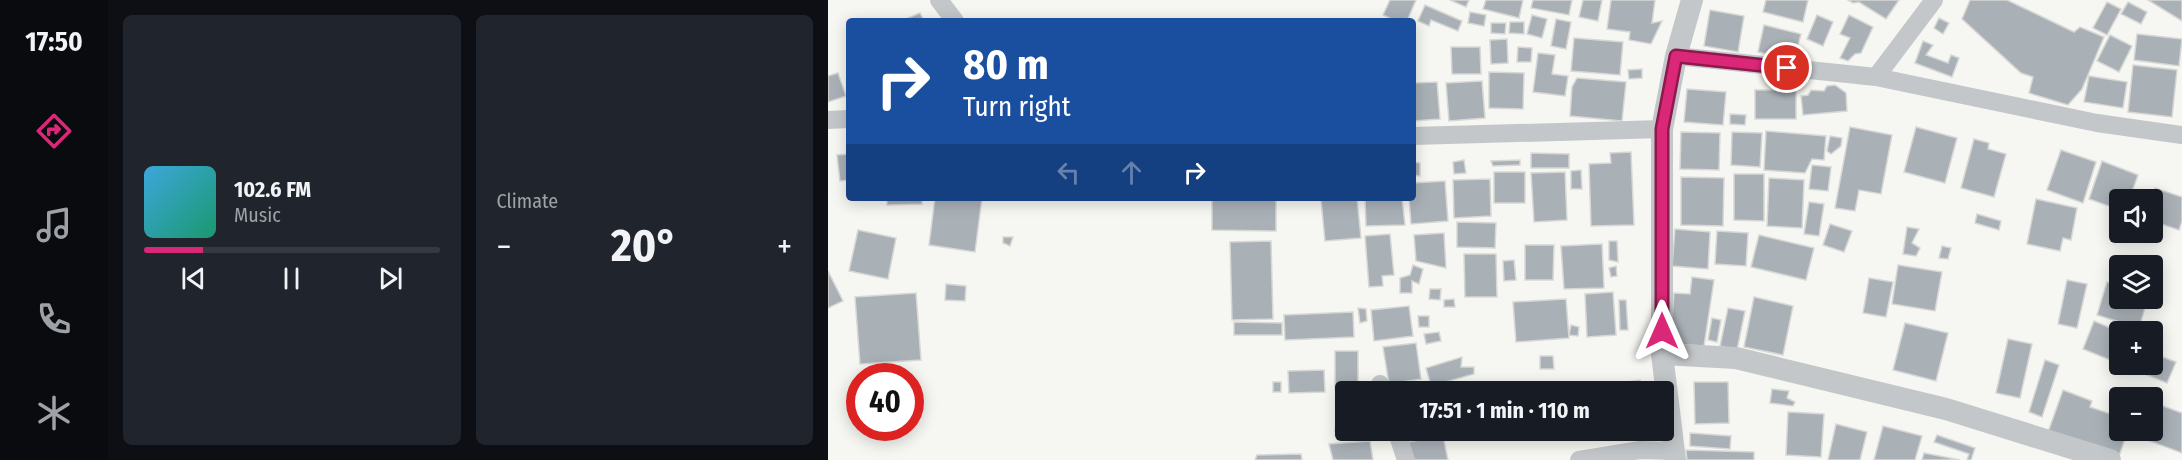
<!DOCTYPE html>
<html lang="en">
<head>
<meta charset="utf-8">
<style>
  body { margin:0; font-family:"Fira Sans Condensed",sans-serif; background:#20242c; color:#f1f3f6; height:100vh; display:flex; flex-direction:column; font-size:22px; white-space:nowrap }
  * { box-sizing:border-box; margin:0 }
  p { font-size:20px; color:#9ea1a6 }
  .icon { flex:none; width:33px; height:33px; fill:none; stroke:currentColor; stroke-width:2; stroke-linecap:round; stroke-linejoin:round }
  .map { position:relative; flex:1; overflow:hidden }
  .details { display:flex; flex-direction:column; gap:15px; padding:15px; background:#0d0f14; width:720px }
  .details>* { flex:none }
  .banner { position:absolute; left:18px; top:18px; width:570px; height:183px; border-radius:6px; box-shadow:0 3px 15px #0003; background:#1a4fa0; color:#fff; overflow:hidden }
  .buttons { position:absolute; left:1281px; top:189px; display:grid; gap:12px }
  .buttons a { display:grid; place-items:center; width:54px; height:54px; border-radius:6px; background:#171b24; box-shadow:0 3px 15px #0003; font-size:30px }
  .speed { position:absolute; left:18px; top:363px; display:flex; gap:12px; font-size:30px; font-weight:700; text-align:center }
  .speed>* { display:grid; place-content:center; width:78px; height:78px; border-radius:50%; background:#171b24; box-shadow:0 3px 15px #0003; line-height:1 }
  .speed .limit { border:9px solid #d22; background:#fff; color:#111 }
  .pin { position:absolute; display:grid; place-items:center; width:51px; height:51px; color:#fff; margin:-26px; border:3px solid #fff; border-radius:50%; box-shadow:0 2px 6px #0007 }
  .me { position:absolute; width:66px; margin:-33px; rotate:0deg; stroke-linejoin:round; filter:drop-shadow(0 0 4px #0008) }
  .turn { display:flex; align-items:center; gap:21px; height:126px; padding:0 18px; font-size:27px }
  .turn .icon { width:78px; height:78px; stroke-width:2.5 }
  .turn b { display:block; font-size:42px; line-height:51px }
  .lanes { display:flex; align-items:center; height:57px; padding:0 18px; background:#0003; justify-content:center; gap:30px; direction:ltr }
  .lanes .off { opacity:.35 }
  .big { font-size:45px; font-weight:700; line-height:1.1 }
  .details .tile { flex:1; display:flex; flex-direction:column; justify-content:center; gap:9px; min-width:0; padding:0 21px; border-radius:9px; background:#20242c }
  .song { display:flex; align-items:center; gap:18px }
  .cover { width:72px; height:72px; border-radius:9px; background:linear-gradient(135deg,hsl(200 70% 55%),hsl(160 70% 35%)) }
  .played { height:6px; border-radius:3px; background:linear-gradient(90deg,#db2777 20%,#363941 20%) }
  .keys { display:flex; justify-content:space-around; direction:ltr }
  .heat { display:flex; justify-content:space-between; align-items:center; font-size:33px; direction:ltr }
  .details .tiles { flex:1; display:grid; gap:15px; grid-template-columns:repeat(2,1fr) }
  .trip { position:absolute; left:507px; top:381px; width:339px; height:60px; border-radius:6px; background:#171b24; box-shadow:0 3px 15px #0003; font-weight:700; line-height:60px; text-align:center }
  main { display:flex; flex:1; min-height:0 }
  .tab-bar { display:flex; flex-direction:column; width:108px; justify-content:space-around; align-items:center; background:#090b0e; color:#9ea1a6 }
  .tab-bar .icon { width:42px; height:42px }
  .tab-bar .current { color:#db2777 }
  .tab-bar b { font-size:27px; color:#f1f3f6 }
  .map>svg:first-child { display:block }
</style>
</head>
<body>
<main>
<nav class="tab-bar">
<b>17:50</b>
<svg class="icon current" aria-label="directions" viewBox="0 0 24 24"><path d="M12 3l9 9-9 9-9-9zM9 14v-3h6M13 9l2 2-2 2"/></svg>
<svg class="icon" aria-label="music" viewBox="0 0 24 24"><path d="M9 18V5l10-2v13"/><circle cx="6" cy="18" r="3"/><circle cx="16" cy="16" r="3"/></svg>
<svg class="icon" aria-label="phone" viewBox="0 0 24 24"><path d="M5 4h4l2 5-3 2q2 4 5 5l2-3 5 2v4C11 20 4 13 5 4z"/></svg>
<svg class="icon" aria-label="climate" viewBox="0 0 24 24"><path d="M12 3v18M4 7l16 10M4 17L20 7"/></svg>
</nav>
<section class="details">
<div class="tiles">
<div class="tile">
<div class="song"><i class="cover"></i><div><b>102.6 FM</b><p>Music</p></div></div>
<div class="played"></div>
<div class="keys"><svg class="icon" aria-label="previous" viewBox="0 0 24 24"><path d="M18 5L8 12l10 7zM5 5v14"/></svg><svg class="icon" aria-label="pause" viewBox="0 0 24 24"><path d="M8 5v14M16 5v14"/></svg><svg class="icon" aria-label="next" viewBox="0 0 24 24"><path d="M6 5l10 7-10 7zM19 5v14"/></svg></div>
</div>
<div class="tile"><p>Climate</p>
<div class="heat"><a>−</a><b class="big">20°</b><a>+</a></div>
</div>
</div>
</section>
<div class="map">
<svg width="1354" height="460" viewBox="0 0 1354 460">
  <rect width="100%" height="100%" fill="#f6f6f2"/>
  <g fill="#a9b1b7" stroke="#d7d7d5" stroke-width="1.5">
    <polygon points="562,0 588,0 579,21 568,21 555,15"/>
    <polygon points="622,0 641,0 638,7"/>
    <polygon points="658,0 695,0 691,18 655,9"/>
    <polygon points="705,0 744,0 741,15 703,8"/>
    <polygon points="755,0 774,0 770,21 751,17"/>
    <polygon points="783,0 827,0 824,23 834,21 823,44 801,40 802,32 779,29"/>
    <polygon points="938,0 980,0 975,22 935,12"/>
    <polygon points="1020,0 1071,0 1058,19 1031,2 1025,3"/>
    <polygon points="1142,0 1179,0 1246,32 1252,27 1276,37 1254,89 1240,105 1201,93 1205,77 1193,73 1134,19"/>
    <polygon points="1320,0 1354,0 1354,21"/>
    <polygon points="1279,2 1293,9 1279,35 1265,28"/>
    <polygon points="1300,2 1319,12 1313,24 1293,14"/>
    <polygon points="597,5 634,21 630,31 603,20 601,26 590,21"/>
    <polygon points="882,10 916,16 910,52 876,46"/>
    <polygon points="642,12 658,15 656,26 640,23"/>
    <polygon points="92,13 96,21 73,21"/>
    <polygon points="704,15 719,19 714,38 699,34"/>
    <polygon points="989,15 1005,22 995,46 979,39"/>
    <polygon points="1021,15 1045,27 1033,53 1027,54 1020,61 1012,58 1022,38 1012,34"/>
    <polygon points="1111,18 1121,23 1115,34 1106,28"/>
    <polygon points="728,19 743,22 738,49 723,46"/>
    <polygon points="682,22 696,22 696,34 681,33"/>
    <polygon points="663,23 678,23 677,34 663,33"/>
    <polygon points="936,25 973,34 966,60 930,52"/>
    <polygon points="1309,34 1354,39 1351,66 1306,60"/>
    <polygon points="1282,35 1304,46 1291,72 1269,61"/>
    <polygon points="746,38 795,42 792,75 743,71"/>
    <polygon points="679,39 680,63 663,64 662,40"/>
    <polygon points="1095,41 1105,45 1098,55 1120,63 1123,55 1131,58 1124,77 1087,63"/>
    <polygon points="623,47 652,47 653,74 624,74"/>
    <polygon points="690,47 704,48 703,62 689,62"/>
    <polygon points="710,53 727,55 724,74 740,76 737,96 705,92"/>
    <polygon points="1305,65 1349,70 1344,117 1300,112"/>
    <polygon points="814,69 814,78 801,79 800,70"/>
    <polygon points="661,72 696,73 695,109 661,108"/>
    <polygon points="10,73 18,96 0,102 0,76"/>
    <polygon points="1261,76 1299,82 1295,108 1256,102"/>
    <polygon points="749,78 798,82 794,121 742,116 744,87"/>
    <polygon points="654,81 657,118 621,121 618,83"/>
    <polygon points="609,82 612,119 585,121 585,83"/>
    <polygon points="1007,85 1018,93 1019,111 975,115 973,96 980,95 983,90 996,91 999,86"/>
    <polygon points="859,89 898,92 895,125 856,122"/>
    <rect x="927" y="90" width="41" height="29"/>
    <polygon points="902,114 918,115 917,125 902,124"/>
    <polygon points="1022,127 1064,135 1053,194 1031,190 1027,211 1007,208"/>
    <polygon points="1088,127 1129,138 1117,183 1076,172"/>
    <polygon points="938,131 998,136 996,160 984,159 977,173 936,170"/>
    <polygon points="853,132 892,133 891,170 852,169"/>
    <polygon points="904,132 934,133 932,167 903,165"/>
    <polygon points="1002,136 1014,138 1013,146 1003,154 999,151"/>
    <polygon points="1146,139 1161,143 1160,149 1178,154 1166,197 1133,188"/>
    <polygon points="1233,150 1268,162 1255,203 1219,190"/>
    <polygon points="803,152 806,225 763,226 761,164 783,163 782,153"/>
    <polygon points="703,153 741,154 741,168 703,168"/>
    <polygon points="21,154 21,180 12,181 9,155"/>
    <polygon points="636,160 638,173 626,174 625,162"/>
    <polygon points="692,160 692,165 665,166 663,161"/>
    <polygon points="1274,161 1310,175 1301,200 1292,200 1292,210 1261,199"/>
    <polygon points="585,162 592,163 592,176 585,175"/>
    <polygon points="984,165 1003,167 1000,191 981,189"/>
    <polygon points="753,170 754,189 743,189 743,171"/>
    <rect x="666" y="172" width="31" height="31"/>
    <polygon points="737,172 739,220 706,222 703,173"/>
    <polygon points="906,174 936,174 936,221 906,220"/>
    <polygon points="853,177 896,178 895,226 853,225"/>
    <polygon points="941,178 976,180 974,228 939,226"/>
    <polygon points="662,179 663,216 626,218 625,180"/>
    <polygon points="617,181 620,221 583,224 581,198 585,198 585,183"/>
    <polygon points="1327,188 1354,197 1354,221 1351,230 1324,221 1323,200"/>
    <polygon points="59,198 94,198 94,204 59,205"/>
    <polygon points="107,198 154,198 147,252 101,245"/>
    <polygon points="384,198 448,198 448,231 384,230"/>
    <polygon points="510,198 529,198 533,238 497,241 493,200"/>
    <polygon points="537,198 574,198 577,225 538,226"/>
    <polygon points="1208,199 1249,208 1243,240 1235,238 1232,251 1199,244"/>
    <polygon points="981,202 996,204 991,236 976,234"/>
    <polygon points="1149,214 1173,221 1171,230 1147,223"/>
    <polygon points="629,222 668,223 667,248 629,247"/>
    <polygon points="1002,224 1024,231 1016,252 995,245"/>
    <polygon points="1079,227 1091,229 1084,243 1092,248 1088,256 1075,254"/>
    <polygon points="847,229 882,232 880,269 844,266"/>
    <polygon points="30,230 68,238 60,279 21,271"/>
    <polygon points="889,231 920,233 918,266 887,264"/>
    <polygon points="616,233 618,268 588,261 586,235"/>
    <polygon points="562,234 566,275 554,276 555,286 541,287 537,236"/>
    <polygon points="931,235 986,248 978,280 923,267"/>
    <polygon points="175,237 185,237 182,246 175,243"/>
    <polygon points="443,241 445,319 404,320 402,242"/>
    <polygon points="781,241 789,241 790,262 781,260"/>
    <polygon points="774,244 776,288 736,289 733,246"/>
    <polygon points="697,245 726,245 725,280 697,280"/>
    <polygon points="1114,246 1123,248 1120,259 1111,258"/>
    <polygon points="636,254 668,254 669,297 637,297"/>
    <polygon points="686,260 688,280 676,281 675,261"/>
    <polygon points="585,265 595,269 591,284 584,281 584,293 572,293 572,278 582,275"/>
    <polygon points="1070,265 1114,272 1107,311 1064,304"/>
    <polygon points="788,266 789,276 783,277 781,268"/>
    <polygon points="0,271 15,301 0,308"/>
    <polygon points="1324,274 1334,277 1330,289 1324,286"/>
    <polygon points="864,277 886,280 876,346 842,344 846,293 862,294"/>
    <polygon points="1041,278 1065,282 1058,317 1035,313"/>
    <polygon points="1239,280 1259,284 1249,328 1230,324"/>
    <polygon points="1279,282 1292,286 1292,298 1320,298 1311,328 1269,315"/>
    <polygon points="118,284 138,286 137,301 117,300"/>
    <polygon points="602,289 613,289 612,300 601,299"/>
    <polygon points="785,292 788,335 759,337 757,294"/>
    <polygon points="88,293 93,360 32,364 27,297"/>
    <polygon points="926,297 965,306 955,355 916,347"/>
    <polygon points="626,299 627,307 616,307 616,300"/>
    <polygon points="738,299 741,338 688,342 685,302"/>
    <polygon points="791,300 798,300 800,330 792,330"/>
    <polygon points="581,306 585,336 546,341 543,310"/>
    <polygon points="530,308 538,309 539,321 532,323"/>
    <polygon points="900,308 917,311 909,350 892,346"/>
    <polygon points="525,312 526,337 457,340 456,315"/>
    <polygon points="590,316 601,316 601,327 591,327"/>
    <polygon points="884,318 893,320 889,342 880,340"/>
    <polygon points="1266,321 1292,332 1292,364 1255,349"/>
    <polygon points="406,322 454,323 454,335 406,335"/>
    <polygon points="1077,323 1120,333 1108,381 1065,370"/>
    <polygon points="743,325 751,327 750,336 741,335"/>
    <polygon points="611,332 613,341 598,344 596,334"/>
    <polygon points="1180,339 1204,344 1192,398 1168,393"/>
    <polygon points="588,343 593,379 561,384 555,347"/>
    <rect x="507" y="351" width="23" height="38"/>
    <polygon points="1324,353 1348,362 1339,383 1292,364 1324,364"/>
    <polygon points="712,356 725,356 726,369 712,369"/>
    <polygon points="634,357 633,367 646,367 646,374 603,386 598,368"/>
    <polygon points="1217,360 1231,365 1214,417 1201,412"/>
    <polygon points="496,370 497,392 461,393 460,371"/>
    <polygon points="812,380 814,392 786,392 785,384"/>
    <rect x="445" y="382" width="8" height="10"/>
    <polygon points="866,382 900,382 901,423 867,424"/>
    <polygon points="944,389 961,391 959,398 967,402 965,406 942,403"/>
    <polygon points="1235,390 1264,401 1262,407 1292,417 1292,430 1300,430 1290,459 1219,435"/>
    <polygon points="511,401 518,401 518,430 534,430 534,432 507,431"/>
    <polygon points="1324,402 1354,413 1354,453 1303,434 1304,430 1324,430"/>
    <polygon points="960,412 996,414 993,457 958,455"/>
    <polygon points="1008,424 1039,432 1032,460 1000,460"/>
    <polygon points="1055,426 1094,436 1087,460 1046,460"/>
    <polygon points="862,433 903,436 902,449 862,446"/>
    <polygon points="1109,435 1147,448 1143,460 1139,460 1141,454 1106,442"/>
    <polygon points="615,436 620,460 584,460 580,442"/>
    <polygon points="542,441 545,460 505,460 501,444"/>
    <polygon points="858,450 926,452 926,460 859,460"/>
    <polygon points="1096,453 1132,460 1094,460"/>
    <polygon points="473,454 474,460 427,460 429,455"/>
  </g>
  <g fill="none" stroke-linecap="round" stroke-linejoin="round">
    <g stroke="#c3c7ca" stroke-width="18">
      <polyline points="111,0 127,21"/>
      <polyline points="848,56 1048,77 1269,123 1354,135"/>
      <polyline points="1048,77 1106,0"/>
      <polyline points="0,120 21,119"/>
      <polyline points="585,136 834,129"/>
      <polyline points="552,384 554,392"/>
      <polyline points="568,430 578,460"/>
      <polyline points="751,460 812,450 846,451"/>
    </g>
    <g stroke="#c3c7ca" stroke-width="22">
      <polyline points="834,354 908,358 1118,409 1282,460"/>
      <polyline points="847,460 834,354 834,129 848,56 864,0"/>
    </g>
  </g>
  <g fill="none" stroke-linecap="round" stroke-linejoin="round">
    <g stroke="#8e194d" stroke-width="15">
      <polyline id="route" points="834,331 834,129 848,56 959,68"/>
    </g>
    <use href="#route" stroke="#db2777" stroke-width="10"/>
  </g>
</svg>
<div class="buttons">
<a><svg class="icon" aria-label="sound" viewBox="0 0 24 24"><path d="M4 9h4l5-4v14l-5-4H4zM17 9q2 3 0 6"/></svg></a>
<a><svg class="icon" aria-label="layers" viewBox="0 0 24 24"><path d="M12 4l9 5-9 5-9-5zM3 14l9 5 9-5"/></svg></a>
<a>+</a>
<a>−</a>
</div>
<div class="speed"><div class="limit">40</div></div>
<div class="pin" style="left:959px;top:68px;background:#d93025"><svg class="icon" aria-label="arrive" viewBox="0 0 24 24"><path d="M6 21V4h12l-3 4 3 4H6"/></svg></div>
<svg class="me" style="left:834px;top:331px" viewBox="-20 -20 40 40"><path d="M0-17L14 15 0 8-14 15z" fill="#db2777" stroke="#fff" stroke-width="4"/></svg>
<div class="trip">17:51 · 1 min · 110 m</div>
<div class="banner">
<div class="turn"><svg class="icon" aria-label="right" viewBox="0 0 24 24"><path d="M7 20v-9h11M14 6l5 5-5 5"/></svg><div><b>80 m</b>Turn right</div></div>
<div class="lanes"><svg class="icon off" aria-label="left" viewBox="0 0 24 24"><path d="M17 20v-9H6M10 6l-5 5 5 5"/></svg><svg class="icon off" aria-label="ahead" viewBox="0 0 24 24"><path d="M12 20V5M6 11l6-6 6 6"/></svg><svg class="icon" aria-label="right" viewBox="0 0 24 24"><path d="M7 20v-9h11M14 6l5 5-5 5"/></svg></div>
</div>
</div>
</main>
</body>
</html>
